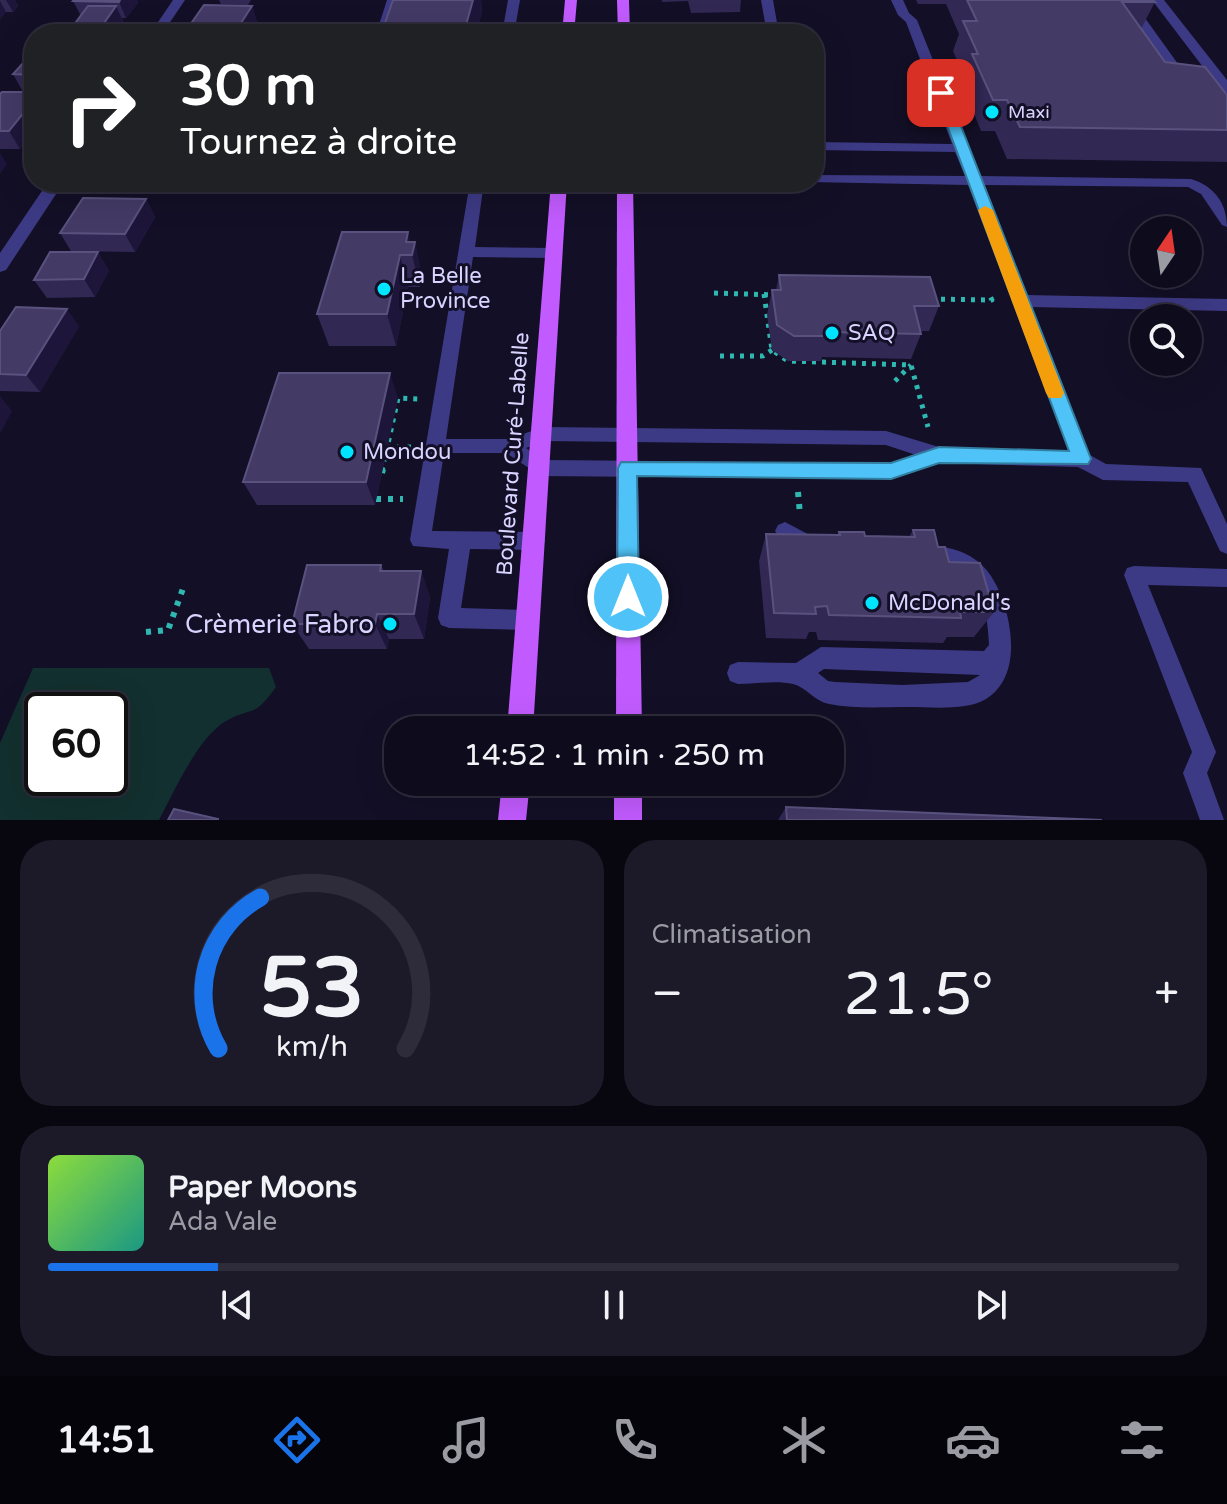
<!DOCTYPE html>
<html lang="fr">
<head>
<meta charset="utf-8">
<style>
  body { margin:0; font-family:"Varela Round",sans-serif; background:#1c1929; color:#f1f3f6; height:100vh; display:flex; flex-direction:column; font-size:30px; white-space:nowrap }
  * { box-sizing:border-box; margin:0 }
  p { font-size:26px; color:#9b9ba3 }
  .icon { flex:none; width:44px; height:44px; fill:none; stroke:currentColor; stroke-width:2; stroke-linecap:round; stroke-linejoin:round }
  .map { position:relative; height:820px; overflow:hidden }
  .panel { display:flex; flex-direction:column; gap:20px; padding:20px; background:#08060f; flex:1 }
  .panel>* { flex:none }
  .top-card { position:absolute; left:24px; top:24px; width:800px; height:168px; border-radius:32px; box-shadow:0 8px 32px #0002,0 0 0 2px #2e2b3b; background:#202124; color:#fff; overflow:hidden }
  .needle { width:52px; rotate:13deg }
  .fabs { position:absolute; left:1130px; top:216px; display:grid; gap:16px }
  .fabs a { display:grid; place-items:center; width:72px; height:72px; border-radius:50%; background:#0e0b1c; box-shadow:0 8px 32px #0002,0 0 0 2px #2e2b3b; font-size:40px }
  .speed { position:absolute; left:24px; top:692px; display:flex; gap:16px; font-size:40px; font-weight:700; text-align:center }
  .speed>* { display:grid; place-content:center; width:104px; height:104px; border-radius:50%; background:#0e0b1c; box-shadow:0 8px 32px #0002,0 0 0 2px #2e2b3b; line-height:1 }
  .speed .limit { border:4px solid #111; border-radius:12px; background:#fff; color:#111 }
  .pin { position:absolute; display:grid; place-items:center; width:68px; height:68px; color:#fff; margin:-34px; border-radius:16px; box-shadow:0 4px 12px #0006 }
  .me { position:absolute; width:88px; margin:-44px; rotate:0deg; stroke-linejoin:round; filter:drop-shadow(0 0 6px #0008) }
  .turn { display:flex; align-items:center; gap:28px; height:168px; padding:0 24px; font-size:36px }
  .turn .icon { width:104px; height:104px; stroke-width:2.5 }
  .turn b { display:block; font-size:56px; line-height:68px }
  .big { font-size:60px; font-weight:600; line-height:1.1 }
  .panel .card { flex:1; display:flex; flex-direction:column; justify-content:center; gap:12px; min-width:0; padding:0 28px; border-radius:32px; background:#1c1929 }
  .panel .dial { align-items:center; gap:0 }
  .dial svg { height:208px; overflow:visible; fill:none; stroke:#2e2b3b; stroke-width:7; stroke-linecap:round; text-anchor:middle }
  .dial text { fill:#f1f3f6; stroke:none }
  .song { display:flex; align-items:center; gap:24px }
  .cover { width:96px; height:96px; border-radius:12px; background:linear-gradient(135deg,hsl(90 70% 55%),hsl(170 70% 35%)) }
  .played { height:8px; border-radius:4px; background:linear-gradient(90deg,#1a73e8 15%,#2e2b3b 15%) }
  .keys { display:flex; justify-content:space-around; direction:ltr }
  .heat { display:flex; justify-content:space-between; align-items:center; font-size:44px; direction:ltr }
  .panel .tiles { flex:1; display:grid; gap:20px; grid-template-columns:1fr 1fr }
  .card:last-child { grid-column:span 2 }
  .trip { position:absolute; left:384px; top:716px; width:460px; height:80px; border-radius:32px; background:#0e0b1c; box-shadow:0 8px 32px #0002,0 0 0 2px #2e2b3b; font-weight:600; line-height:80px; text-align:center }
  .tab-bar { display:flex; height:128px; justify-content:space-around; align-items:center; background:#06040b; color:#9b9ba3 }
  .tab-bar .icon { width:56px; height:56px }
  .tab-bar .on { color:#1a73e8 }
  .tab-bar b { font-size:36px; color:#f1f3f6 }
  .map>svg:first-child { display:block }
</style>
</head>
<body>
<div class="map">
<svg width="1227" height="820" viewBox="0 0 1227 820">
  <rect width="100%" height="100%" fill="#130f26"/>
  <path fill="#12302f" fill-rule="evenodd" d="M33 668H269L276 687C253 719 255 705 226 721 198 737 174 792 159 820H0V743ZM42 710H110V778H42Z"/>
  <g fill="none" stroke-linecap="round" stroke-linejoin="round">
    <g stroke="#2fb8b0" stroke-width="5" stroke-dasharray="4 6" stroke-linecap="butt">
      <polyline points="421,280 440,280"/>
      <polyline points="714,293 777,295"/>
      <polyline points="764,294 772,350 788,361 911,365 928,427"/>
      <polyline points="931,299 992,300 990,296"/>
      <polyline points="720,356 763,356 772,350"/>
      <polyline points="895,381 911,365"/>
      <polyline points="387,447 411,447"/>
      <polyline points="382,471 398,398 419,399"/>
    </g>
    <g stroke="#2fb8b0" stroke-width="6" stroke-dasharray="5 7" stroke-linecap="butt">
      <polyline points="382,473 383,469"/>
      <polyline points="798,492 800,514"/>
      <polyline points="376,499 403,499"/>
      <polyline points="146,632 168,630 185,583"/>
    </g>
    <g fill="#3d3a85" fill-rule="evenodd">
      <polygon points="387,0 399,0 388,34 376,34"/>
      <polygon points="508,0 520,0 514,34 502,34"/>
      <polygon points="761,0 773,0 779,34 767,34"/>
      <path d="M891 0H903L909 13 917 20 979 176 1191 179C1214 186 1227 203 1227 227L1222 225 1201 194 1188 187 982 185 1026 295 1227 299V311L1030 307 1088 454 1106 464 1201 468 1227 524V554L1220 551 1188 482 1103 480 1078 467 939 463 891 479 541 476 506 453H444L432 531 535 532 542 535 545 541 542 547 535 550 470 549 461 608 528 610 536 613 539 620 536 627 528 630 449 628 441 625 438 618 449 549 413 546 410 540 470 182H484L475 247 555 248 563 253 555 258 473 257 446 439H509L543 427 886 431 939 447 1069 451 968 185 809 182H814V175L965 176 955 152 814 150V142L952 144 906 22 898 15ZM543 441 886 445 916 455 891 463 544 460 526 448Z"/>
      <polygon points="1120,0 1132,0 1191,82 1189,85 1181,85"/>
      <path d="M785 522 819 540 822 546 819 552C806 557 782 543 775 531L778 525Z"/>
      <path d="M924 545C961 547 985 557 1000 593 1013 625 1021 677 986 699 966 711 931 707 908 707 883 707 854 709 829 704 814 701 806 687 793 684 776 680 755 684 738 684L730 681 727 673 730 665 738 662 796 663 821 647 984 651 989 645C988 620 983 578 955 566 943 561 929 565 917 560L914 554 917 548ZM824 669 980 675 968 682 902 685 835 682 828 681 818 673Z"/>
      <polygon points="1134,566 1227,569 1227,587 1148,585 1216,752 1207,773 1224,820 1200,820 1183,773 1192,752 1124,575 1127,568"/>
    </g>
    <g fill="#3d3a85" fill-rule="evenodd">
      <polygon points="173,0 185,0 162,34 150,34"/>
      <polygon points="1152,0 1164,0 1227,80 1227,93 1222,92"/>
      <polygon points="48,182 64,182 6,270 0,272 0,253"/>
    </g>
    <g fill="#c25bff" fill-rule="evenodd">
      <polygon points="565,0 577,0 574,34 562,34"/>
      <polygon points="617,0 629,0 630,34 618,34"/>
      <polygon points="551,182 567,182 533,730 507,730"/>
      <polygon points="617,182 633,182 642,730 616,730"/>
      <polygon points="502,782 530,782 526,820 498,820"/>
      <rect x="614" y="782" width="28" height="38"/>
    </g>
  </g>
  <g fill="#312854">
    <polygon points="0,0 15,0 18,6 13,12 6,12 0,19"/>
    <polygon points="74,0 137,0 138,3 126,18 122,18 124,23 116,34 76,34 73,26 81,16 73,1"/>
    <polygon points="219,0 251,0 248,5 221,4"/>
    <polygon points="393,0 481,0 482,12 476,34 386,34 384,26"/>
    <polygon points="662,0 741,0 740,12 691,13 688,1 662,2"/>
    <polygon points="916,0 1153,0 1155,2 1141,29 1165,62 1227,95 1227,162 1007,159 995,131 981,131 962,84 964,77 953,51 959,34 946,4 918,4"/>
    <polygon points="252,6 257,22 250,34 193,34 190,25"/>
    <polygon points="34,51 34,131 20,149 0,149 0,94 23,92 13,74"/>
    <polygon points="102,182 167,182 161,192 107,191"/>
    <polygon points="146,199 155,217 135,252 71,251 60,233"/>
    <polygon points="411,242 422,274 420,287 408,287 396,346 329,346 317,314"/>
    <polygon points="109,270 95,297 47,298 34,280"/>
    <polygon points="779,275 939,306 929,331 921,331 921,334 911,359 822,357 821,361 788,361 772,350 767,315 772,290 776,290"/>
    <polygon points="79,326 40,392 0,391 0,331"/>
    <polygon points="398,398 375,505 257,505 243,482"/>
    <polygon points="913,530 938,547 949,562 994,612 974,637 947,637 943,643 818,640 816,632 809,632 806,639 766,638 759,561 766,534 838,535 839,532 865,536 909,537"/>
    <polygon points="381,565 384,571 421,571 430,598 424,639 389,639 387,649 309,649 292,624"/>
    <polygon points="786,807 1102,820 778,820"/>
  </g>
  <g fill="#1d163a">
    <polygon points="6,0 15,0 18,6 13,12"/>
    <polygon points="120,0 137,0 138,3 126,18 119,2"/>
    <polygon points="473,0 481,0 482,12 476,34 467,34 466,25"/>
    <polygon points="0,1 6,12 0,19"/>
    <polygon points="116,6 124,23 116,34 105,34 102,26"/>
    <polygon points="252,6 257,22 250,34 242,34 239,26"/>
    <polygon points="34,100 34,131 20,149 9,131"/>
    <polygon points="0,153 7,164 0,174"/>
    <polygon points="156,182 167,182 161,192"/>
    <polygon points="146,199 155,217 135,252 125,234"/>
    <polygon points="408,232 413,251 415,242 422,274 420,287 412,255 406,242"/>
    <polygon points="98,252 109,270 95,297 84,279"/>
    <polygon points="400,255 408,287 396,346 387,314"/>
    <polygon points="67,309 79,326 40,392 26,375"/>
    <polygon points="390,373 398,398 375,505 366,482"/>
    <polygon points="0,396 12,411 0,434"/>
    <polygon points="421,571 430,598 424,639 414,614"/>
    <polygon points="377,614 389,639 387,649 375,624"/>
  </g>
  <g fill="#433a66" stroke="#5a527e" stroke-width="2">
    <polygon points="74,0 120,0 119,2 73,1"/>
    <polygon points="393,0 473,0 466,25 469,25 467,34 404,34 407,26 384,26"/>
    <polygon points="967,0 1153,0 1155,2 1122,2 1165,62 1205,67 1227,95 1227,130 1020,127 1007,100 993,100 972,54 978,54 963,21 977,21"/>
    <polygon points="204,5 252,6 239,26 190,25"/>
    <polygon points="88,6 116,6 102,26 73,26"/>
    <polygon points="34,51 34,75 13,74"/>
    <polygon points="2,92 34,92 34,100 9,131 0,131 0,94"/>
    <polygon points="83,198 146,199 125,234 60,233"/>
    <polygon points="342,232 408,232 406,242 415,242 412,255 400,255 387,314 317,314"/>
    <polygon points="50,252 98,252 84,279 34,280"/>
    <polygon points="779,275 930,277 939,306 914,306 921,334 827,332 828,336 794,336 777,325 772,290 781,290"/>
    <polygon points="16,307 67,309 26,375 0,374 0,331"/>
    <polygon points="279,373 390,373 366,482 243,482"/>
    <polygon points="913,530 934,530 938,547 945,547 949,562 980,563 994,612 960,612 961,618 829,615 827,606 815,607 816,614 774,613 766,534 840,535 839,532 864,532 865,536 915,537"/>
    <polygon points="307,565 381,565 380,571 421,571 414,614 377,614 375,624 292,624"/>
    <polygon points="786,807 1102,820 787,820"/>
    <polygon points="174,809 218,819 218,820 168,820"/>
  </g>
  <polygon fill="#4fc3f7" stroke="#337fa1" stroke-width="2" points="941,90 948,93 1091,459 1088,464 939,463 891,479 637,476 639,597 636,604 628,607 620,604 617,597 618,468 621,462 891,463 939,447 1069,451 935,93"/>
  <polygon fill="#f59e0b" points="985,206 993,210 1064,393 1061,398 1049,398 1046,393 978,210"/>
  <g fill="#00e5ff" stroke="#130f26" stroke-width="3">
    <circle cx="992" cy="112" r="8"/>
    <circle cx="384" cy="289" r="8"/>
    <circle cx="832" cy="333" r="8"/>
    <circle cx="347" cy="452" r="8"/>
    <circle cx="872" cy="603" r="8"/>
    <circle cx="390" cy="624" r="8"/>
  </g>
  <g text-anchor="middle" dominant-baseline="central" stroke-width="6" stroke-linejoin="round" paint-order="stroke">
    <g font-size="18" fill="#d9d4ff" stroke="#130f26" text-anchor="start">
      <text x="1008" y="112">Maxi</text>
    </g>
    <g font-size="22" fill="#d9d4ff" stroke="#130f26" text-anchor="start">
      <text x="400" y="276">La Belle<tspan x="400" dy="25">Province</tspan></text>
      <text x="848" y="333">SAQ</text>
      <text x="363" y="452">Mondou</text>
      <text x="888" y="603">McDonald's</text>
    </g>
    <g font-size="22" fill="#d9d4ff" stroke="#130f26">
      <text transform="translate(513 454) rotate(-86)">Boulevard Curé-Labelle</text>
    </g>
    <g font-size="26" fill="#d9d4ff" stroke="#130f26" text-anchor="end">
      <text x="374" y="624">Crèmerie Fabro</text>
    </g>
  </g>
</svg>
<div class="fabs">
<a><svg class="needle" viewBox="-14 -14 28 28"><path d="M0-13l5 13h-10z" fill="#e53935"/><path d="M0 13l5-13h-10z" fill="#9b9ba3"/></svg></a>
<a><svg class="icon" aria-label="search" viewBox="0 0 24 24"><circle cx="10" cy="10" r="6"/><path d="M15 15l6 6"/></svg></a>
</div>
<div class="speed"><div class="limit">60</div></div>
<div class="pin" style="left:941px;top:93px;background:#d93025"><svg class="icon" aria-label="arrive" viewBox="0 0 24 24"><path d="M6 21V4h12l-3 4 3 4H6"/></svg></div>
<svg class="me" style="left:628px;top:597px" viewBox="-20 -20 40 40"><circle r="17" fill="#4fc3f7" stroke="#fff" stroke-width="3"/><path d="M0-11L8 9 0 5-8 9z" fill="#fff"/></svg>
<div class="trip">14:52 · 1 min · 250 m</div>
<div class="top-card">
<div class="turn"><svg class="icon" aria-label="right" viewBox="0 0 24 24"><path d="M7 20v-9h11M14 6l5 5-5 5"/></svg><div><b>30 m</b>Tournez à droite</div></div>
</div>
</div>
<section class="panel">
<div class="tiles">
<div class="card dial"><svg viewBox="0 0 100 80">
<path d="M14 69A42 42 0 1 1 86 69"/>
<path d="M14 69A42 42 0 0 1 30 11" stroke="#1a73e8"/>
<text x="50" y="56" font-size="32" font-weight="700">53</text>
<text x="50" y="72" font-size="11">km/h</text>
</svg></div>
<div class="card"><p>Climatisation</p>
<div class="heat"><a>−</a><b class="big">21.5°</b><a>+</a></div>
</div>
<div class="card">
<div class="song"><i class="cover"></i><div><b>Paper Moons</b><p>Ada Vale</p></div></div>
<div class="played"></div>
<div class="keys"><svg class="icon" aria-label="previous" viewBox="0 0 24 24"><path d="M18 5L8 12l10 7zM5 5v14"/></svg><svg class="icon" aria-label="pause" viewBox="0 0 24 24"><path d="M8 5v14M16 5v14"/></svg><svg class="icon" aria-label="next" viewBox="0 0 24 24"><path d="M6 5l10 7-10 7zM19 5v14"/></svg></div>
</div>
</div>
</section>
<nav class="tab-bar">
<b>14:51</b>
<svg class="icon on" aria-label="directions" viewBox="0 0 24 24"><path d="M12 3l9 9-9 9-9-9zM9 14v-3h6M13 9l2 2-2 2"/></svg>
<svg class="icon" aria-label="music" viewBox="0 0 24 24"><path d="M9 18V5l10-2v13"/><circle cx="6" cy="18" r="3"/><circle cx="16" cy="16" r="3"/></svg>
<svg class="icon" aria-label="phone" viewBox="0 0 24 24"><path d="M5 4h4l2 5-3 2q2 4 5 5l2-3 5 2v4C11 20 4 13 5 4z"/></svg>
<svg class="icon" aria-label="climate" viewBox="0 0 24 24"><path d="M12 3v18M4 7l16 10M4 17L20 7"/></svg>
<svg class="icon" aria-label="car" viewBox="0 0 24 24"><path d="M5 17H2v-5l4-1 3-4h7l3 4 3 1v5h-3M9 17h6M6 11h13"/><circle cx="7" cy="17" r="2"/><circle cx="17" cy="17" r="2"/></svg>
<svg class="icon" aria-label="filters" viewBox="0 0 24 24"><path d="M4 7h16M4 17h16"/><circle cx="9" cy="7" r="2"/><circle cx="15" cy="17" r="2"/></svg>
</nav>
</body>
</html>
